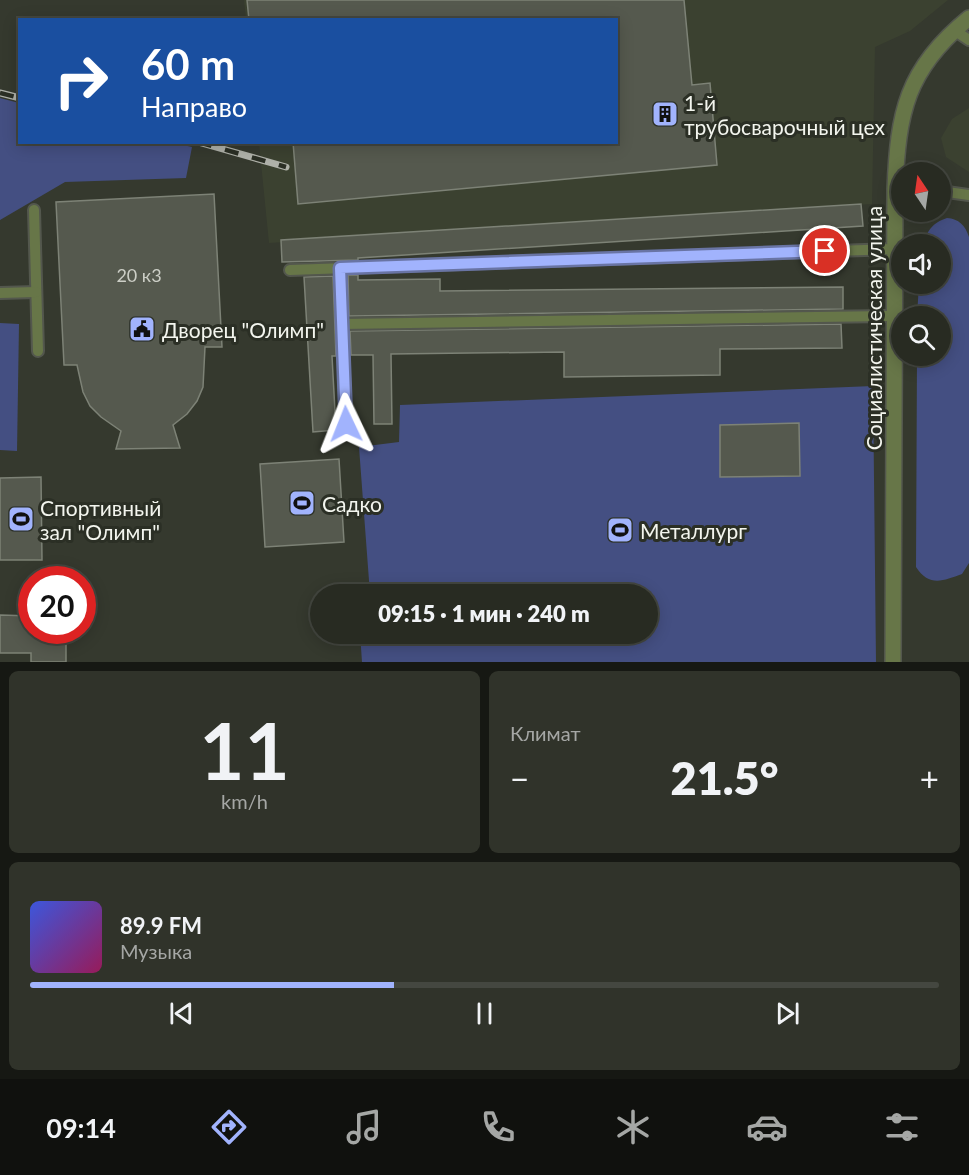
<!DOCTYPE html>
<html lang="ru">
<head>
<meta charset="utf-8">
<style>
  body { margin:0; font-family:Lato,sans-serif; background:#30332a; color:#f1f3f6; height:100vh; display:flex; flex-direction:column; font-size:22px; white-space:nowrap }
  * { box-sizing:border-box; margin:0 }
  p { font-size:20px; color:#a5a7a5 }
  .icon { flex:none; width:33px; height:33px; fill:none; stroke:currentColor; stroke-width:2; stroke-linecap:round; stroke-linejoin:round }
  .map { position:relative; height:662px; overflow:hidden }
  .side { display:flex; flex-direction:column; gap:9px; padding:9px; background:#161813; flex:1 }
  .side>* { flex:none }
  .banner { position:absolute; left:18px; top:18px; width:600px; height:126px; border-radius:0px; box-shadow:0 3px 15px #0003,0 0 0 2px #444740; background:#1a4fa0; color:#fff; overflow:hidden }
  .needle { width:39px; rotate:347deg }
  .buttons { position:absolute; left:891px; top:162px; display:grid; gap:12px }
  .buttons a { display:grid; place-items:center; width:60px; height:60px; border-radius:50%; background:#282b22; box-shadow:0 3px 15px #0003,0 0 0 2px #444740; font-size:30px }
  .speed { position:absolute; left:18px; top:566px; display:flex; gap:12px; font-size:30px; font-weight:700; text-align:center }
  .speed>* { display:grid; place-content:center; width:78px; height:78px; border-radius:50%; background:#282b22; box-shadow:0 3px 15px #0003,0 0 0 2px #444740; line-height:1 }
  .speed .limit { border:9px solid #d22; background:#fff; color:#111 }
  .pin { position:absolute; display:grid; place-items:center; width:51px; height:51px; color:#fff; margin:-26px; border:3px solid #fff; border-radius:50%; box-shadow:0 2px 6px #0007 }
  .me { position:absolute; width:66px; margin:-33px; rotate:358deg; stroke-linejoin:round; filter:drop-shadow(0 0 4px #0008) }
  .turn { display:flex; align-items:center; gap:21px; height:126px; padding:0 24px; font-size:27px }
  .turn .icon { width:78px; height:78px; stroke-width:2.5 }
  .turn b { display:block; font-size:42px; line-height:51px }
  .big { font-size:45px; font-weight:800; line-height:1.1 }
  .side .tile { flex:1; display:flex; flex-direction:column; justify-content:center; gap:9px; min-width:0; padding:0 21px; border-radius:9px; background:#30332a }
  .side .dial { align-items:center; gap:0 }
  .dial b { font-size:78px; line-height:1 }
  .song { display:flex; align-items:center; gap:18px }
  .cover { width:72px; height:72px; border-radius:9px; background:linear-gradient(135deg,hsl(230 70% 55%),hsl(330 70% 35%)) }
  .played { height:6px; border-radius:3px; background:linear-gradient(90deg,#a1b3fd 40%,#444740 40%) }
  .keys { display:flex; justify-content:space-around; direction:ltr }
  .heat { display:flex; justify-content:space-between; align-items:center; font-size:33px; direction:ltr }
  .side .tiles { flex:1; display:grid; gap:9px; grid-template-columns:1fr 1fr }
  .tile:last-child { grid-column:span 2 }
  .trip { position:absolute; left:310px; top:584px; width:348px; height:60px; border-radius:30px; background:#282b22; box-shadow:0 3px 15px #0003,0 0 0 2px #444740; font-weight:800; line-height:60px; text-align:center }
  .menu { display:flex; height:96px; justify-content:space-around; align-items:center; background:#10110e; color:#a5a7a5 }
  .menu .icon { width:42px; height:42px }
  .menu .current { color:#a1b3fd }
  .menu b { font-size:27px; color:#f1f3f6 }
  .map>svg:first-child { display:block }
</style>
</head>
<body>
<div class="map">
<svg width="969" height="662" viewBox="0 0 969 662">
  <rect width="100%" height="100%" fill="#35392e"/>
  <g fill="#3b4130">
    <polygon points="244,0 948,0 910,31 875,47 872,204 269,243 259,143 616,142 616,20 246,19"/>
    <polygon points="969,108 969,172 946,157 941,138 952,119"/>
  </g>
  <g fill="#444f82">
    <polygon points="0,98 19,103 20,142 174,143 192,147 186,178 65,182 0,220"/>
    <path d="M947 218C959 219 965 225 969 237V563L962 574C943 581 929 587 916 567L917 356H940V316H917L919 284H940V244H923C928 230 932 223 947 218Z"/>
    <polygon points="0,323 19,324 17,451 0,450"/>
    <polygon points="873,386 876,662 362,662 360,633 648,633 648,594 370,594 359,447 399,442 400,405"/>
  </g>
  <g fill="#55594e" stroke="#7d8276" stroke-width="1.5">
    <polygon points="247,0 684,0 692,85 710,83 717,165 298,204 293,142 616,142 616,20 249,20"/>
    <polygon points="214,194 222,347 205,347 203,387 197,401 187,414 173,425 180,448 116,449 121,431 101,417 90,406 83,392 77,365 64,365 56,202"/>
    <polygon points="861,204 863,226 358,258 358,260 282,262 281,240"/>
    <polygon points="348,275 358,275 358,280 440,279 440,291 843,287 843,309 349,316"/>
    <polygon points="333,276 336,356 332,356 336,430 313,432 304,277"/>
    <polygon points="841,324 842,348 720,349 720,375 564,377 564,352 391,354 392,424 374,424 373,355 351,355 350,331"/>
    <polygon points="799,423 800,476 720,477 720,425"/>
    <polygon points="339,459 344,542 265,547 260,464"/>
    <polygon points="41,477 42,560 0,560 0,478"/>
    <polygon points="0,615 32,616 32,630 66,630 66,662 31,662 31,653 0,653"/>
  </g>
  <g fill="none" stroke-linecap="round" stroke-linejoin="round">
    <g stroke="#53574d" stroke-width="14">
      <g id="service">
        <polyline points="954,30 969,40"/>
        <polyline points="940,191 969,195"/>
        <polyline points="34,210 38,351"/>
        <polyline points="340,268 346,424"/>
        <polyline points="290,270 894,249"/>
        <polyline points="0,293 36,292"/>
        <polyline points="342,324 889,316"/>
      </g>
    </g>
    <g stroke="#53574d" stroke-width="18">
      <path id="tertiary" d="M893 662 895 189C898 113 906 69 969 18"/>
    </g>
    <use href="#service" stroke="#677648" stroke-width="10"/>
    <use href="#tertiary" stroke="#677648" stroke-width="15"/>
    <g stroke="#afb1a9" stroke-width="7">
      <g id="rail">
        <polyline points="0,93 20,98"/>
        <polyline points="198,142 286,167"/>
      </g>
    </g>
    <use href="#rail" stroke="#2b2f25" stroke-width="4.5" stroke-dasharray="14" stroke-linecap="butt"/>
  </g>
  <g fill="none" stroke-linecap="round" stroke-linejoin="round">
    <g stroke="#6974a4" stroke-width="15">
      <polyline id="route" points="346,424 340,268 825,251"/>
    </g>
    <use href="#route" stroke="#a1b3fd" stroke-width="10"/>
  </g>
  <defs>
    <g id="building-square" transform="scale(1.35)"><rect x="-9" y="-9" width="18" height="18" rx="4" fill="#a1b3fd" stroke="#2b2f25"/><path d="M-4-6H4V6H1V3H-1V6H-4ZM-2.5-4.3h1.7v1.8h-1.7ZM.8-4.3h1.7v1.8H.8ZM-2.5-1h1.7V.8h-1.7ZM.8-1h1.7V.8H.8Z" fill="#111"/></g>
    <g id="civic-square" transform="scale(1.35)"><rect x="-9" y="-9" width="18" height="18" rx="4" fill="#a1b3fd" stroke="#2b2f25"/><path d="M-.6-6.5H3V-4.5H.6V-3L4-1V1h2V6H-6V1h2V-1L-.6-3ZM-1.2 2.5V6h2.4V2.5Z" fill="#111"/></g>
    <g id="stadium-square" transform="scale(1.35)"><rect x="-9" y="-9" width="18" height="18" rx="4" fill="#a1b3fd" stroke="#2b2f25"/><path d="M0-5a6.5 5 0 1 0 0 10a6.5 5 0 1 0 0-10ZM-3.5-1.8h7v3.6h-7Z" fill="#111"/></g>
  </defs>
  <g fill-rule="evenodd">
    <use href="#building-square" x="665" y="114"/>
    <use href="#civic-square" x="142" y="329"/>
    <use href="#stadium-square" x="302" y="503"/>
    <use href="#stadium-square" x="21" y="519"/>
    <use href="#stadium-square" x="620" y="530"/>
  </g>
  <g text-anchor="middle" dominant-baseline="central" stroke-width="6" stroke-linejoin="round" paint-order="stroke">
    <g font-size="18" fill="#cccec6">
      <text x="139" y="275">20 к3</text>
    </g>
    <g font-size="21" fill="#f3f5ee" stroke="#2b2f25" text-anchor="start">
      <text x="684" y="102">1-й<tspan x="684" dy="24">трубосварочный цех</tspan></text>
      <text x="162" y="329">Дворец "Олимп"</text>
      <text x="322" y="503">Садко</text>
      <text x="40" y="507">Спортивный<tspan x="40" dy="24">зал "Олимп"</tspan></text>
      <text x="640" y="530">Металлург</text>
    </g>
    <g font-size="21" fill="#f3f5ee" stroke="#2b2f25">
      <text transform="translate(873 328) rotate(-90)">Социалистическая улица</text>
    </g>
  </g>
</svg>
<div class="buttons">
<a><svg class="needle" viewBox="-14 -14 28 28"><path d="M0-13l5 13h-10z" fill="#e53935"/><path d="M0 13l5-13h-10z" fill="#a5a7a5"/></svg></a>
<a><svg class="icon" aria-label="sound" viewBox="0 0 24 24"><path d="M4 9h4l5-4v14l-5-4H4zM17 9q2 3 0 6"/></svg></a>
<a><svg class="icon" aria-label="search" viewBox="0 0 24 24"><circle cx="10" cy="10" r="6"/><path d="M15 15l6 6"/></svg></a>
</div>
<div class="speed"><div class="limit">20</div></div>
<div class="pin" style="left:825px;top:251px;background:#d93025"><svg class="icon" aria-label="arrive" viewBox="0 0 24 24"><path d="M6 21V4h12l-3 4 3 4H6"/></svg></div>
<svg class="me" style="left:346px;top:424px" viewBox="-20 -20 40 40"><path d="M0-17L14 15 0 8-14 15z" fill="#a1b3fd" stroke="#fff" stroke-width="4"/></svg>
<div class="trip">09:15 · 1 мин · 240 m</div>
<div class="banner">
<div class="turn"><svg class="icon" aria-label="right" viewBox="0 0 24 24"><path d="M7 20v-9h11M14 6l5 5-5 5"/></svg><div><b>60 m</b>Направо</div></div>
</div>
</div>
<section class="side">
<div class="tiles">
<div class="tile dial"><b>11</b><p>km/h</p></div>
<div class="tile"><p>Климат</p>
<div class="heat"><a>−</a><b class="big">21.5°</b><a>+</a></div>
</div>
<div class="tile">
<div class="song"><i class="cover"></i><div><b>89.9 FM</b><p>Музыка</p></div></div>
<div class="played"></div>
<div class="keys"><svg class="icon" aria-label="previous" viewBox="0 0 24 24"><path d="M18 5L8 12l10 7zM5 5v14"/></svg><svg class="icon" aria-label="pause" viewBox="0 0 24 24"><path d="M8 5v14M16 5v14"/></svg><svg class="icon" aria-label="next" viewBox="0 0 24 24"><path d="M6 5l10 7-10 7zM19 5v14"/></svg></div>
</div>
</div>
</section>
<nav class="menu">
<b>09:14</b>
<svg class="icon current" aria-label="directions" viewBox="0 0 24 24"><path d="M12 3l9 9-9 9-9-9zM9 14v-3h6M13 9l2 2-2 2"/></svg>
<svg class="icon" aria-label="music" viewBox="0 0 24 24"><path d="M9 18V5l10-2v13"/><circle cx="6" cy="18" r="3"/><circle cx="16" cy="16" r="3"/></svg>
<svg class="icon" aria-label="phone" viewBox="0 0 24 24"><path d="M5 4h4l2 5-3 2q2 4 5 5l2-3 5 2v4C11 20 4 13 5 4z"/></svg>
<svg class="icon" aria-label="climate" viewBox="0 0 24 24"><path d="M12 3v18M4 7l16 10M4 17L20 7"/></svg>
<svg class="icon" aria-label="car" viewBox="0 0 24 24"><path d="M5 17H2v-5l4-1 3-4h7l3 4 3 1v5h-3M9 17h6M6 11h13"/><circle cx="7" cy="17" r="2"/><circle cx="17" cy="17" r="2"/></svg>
<svg class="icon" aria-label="filters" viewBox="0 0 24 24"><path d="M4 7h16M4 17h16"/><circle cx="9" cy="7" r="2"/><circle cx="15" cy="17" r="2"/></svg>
</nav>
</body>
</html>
